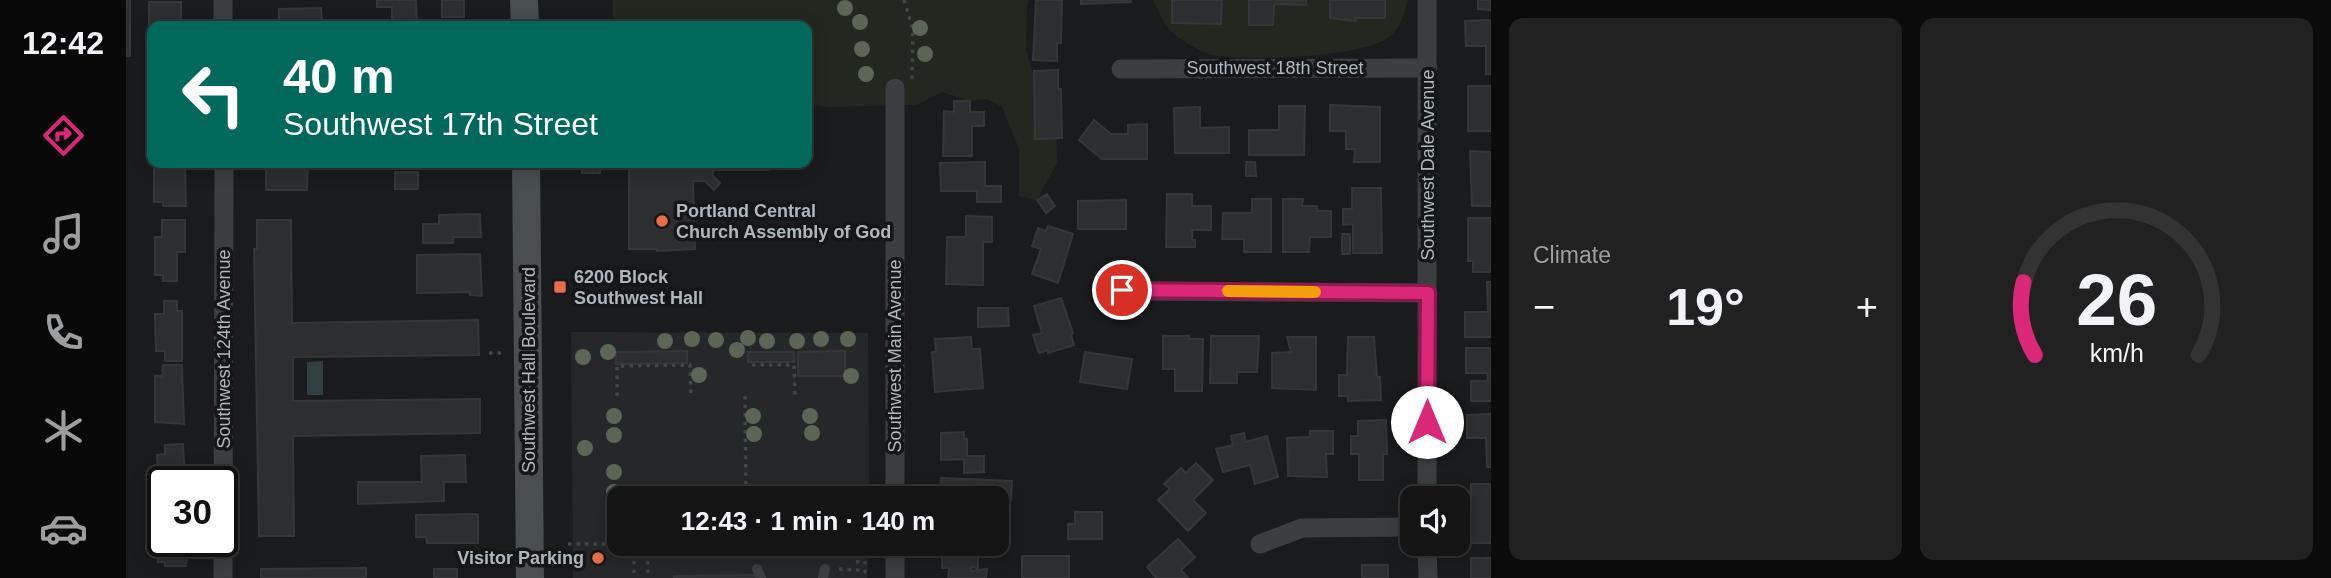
<!DOCTYPE html>
<html lang="en">
<head>
<meta charset="utf-8">
<style>
  body { margin:0; font-family:Arial,sans-serif; background:#212122; color:#f1f3f6; height:100vh; display:flex; flex-direction:column; font-size:26px; white-space:nowrap }
  * { box-sizing:border-box; margin:0 }
  p { font-size:23px; color:#9d9ea0 }
  .icon { flex:none; width:38px; height:38px; fill:none; stroke:currentColor; stroke-width:2; stroke-linecap:round; stroke-linejoin:round }
  .map { position:relative; flex:1; overflow:hidden }
  .details { display:flex; flex-direction:column; gap:18px; padding:18px; background:#0b0b0c; width:840px }
  .details>* { flex:none }
  .banner { position:absolute; left:21px; top:21px; width:665px; height:147px; border-radius:14px; box-shadow:0 4px 18px #0003,0 0 0 2px #333334; background:#00695c; color:#fff; overflow:hidden }
  .tools { position:absolute; left:1274px; top:486px; display:grid; gap:14px }
  .tools a { display:grid; place-items:center; width:70px; height:70px; border-radius:14px; background:#141415; box-shadow:0 4px 18px #0003,0 0 0 2px #333334; font-size:35px }
  .speed { position:absolute; left:21px; top:466px; display:flex; gap:14px; font-size:35px; font-weight:700; text-align:center }
  .speed>* { display:grid; place-content:center; width:91px; height:91px; border-radius:50%; background:#141415; box-shadow:0 4px 18px #0003,0 0 0 2px #333334; line-height:1 }
  .speed .limit { border:4px solid #111; border-radius:10px; background:#fff; color:#111 }
  .pin { position:absolute; display:grid; place-items:center; width:60px; height:60px; color:#fff; margin:-30px; border:4px solid #fff; border-radius:50%; box-shadow:0 2px 7px #0007 }
  .me { position:absolute; width:77px; margin:-38px; rotate:0deg; stroke-linejoin:round; filter:drop-shadow(0 0 5px #0008) }
  .turn { display:flex; align-items:center; gap:24px; height:147px; padding:0 21px; font-size:32px }
  .turn .icon { width:91px; height:91px; stroke-width:2.5 }
  .turn b { display:block; font-size:49px; line-height:60px }
  .big { font-size:52px; font-weight:600; line-height:1.1 }
  .details .widget { flex:1; display:flex; flex-direction:column; justify-content:center; gap:10px; min-width:0; padding:0 24px; border-radius:14px; background:#212122 }
  .details .dial { align-items:center; gap:0 }
  .dial svg { height:182px; overflow:visible; fill:none; stroke:#333334; stroke-width:7; stroke-linecap:round; text-anchor:middle }
  .dial text { fill:#f1f3f6; stroke:none }
  .heat { display:flex; justify-content:space-between; align-items:center; font-size:38px; direction:ltr }
  .details .tiles { flex:1; display:grid; gap:18px; grid-template-columns:repeat(2,1fr) }
  .trip { position:absolute; left:481px; top:486px; width:402px; height:70px; border-radius:14px; background:#141415; box-shadow:0 4px 18px #0003,0 0 0 2px #333334; font-weight:600; line-height:70px; text-align:center }
  main { display:flex; flex:1; min-height:0 }
  .menu { display:flex; flex-direction:column; width:126px; justify-content:space-around; align-items:center; background:#080808; color:#9d9ea0 }
  .menu .icon { width:49px; height:49px }
  .menu .on { color:#db2777 }
  .menu b { font-size:32px; color:#f1f3f6 }
  .map>svg:first-child { display:block }
</style>
</head>
<body>
<main>
<nav class="menu">
<b>12:42</b>
<svg class="icon on" aria-label="directions" viewBox="0 0 24 24"><path d="M12 3l9 9-9 9-9-9zM9 14v-3h6M13 9l2 2-2 2"/></svg>
<svg class="icon" aria-label="music" viewBox="0 0 24 24"><path d="M9 18V5l10-2v13"/><circle cx="6" cy="18" r="3"/><circle cx="16" cy="16" r="3"/></svg>
<svg class="icon" aria-label="phone" viewBox="0 0 24 24"><path d="M5 4h4l2 5-3 2q2 4 5 5l2-3 5 2v4C11 20 4 13 5 4z"/></svg>
<svg class="icon" aria-label="climate" viewBox="0 0 24 24"><path d="M12 3v18M4 7l16 10M4 17L20 7"/></svg>
<svg class="icon" aria-label="car" viewBox="0 0 24 24"><path d="M5 17H2v-5l4-1 3-4h7l3 4 3 1v5h-3M9 17h6M6 11h13"/><circle cx="7" cy="17" r="2"/><circle cx="17" cy="17" r="2"/></svg>
</nav>
<div class="map">
<svg width="1365" height="578" viewBox="0 0 1365 578">
  <rect width="100%" height="100%" fill="#1a1b1c"/>
  <polygon fill="#262729" points="445,332 742,333 743,499 494,499 494,544 743,544 741,578 447,578"/>
  <g fill="#222720">
    <polygon points="487,0 903,0 901,5 900,50 909,80 930,116 931,163 911,200 893,196 893,149 876,107 861,99 844,101 816,92 791,105 700,107 681,104 681,26 489,26 487,21"/>
    <path d="M1027 0H1282C1278 15 1275 27 1263 37 1237 58 1115 62 1082 54 1078 53 1072 49 1068 47 1043 34 1039 25 1027 0Z"/>
  </g>
  <polygon fill="#313f40" points="197,361 197,395 181,395 181,362"/>
  <g fill="#2d2e30" stroke="#343638" stroke-width="2">
    <rect x="0" y="0" width="4" height="56"/>
    <polygon points="251,0 290,0 291,23 266,23 266,7 251,7"/>
    <rect x="316" y="0" width="22" height="17"/>
    <polygon points="910,0 936,0 935,43 931,43 931,61 907,60"/>
    <polygon points="955,0 1005,0 1005,2 955,4"/>
    <polygon points="1046,0 1096,0 1095,24 1046,23"/>
    <polygon points="1123,0 1180,0 1180,5 1148,4 1147,25 1123,25"/>
    <polygon points="1204,0 1259,0 1259,18 1229,18 1230,21 1204,18"/>
    <polygon points="1352,0 1365,0 1365,10 1352,9"/>
    <polygon points="23,2 55,2 55,26 26,26 26,55 23,56"/>
    <polygon points="195,8 196,26 142,26 149,26 149,21 153,22 153,9"/>
    <polygon points="1365,20 1365,74 1360,74 1360,46 1340,46 1339,21"/>
    <polygon points="485,21 485,26 460,26 460,22"/>
    <polygon points="932,70 932,89 935,89 936,138 909,139 908,71"/>
    <rect x="1342" y="86" width="23" height="45"/>
    <polygon points="828,101 844,101 844,112 858,112 858,126 846,126 846,156 817,156 818,111 828,112"/>
    <polygon points="1204,105 1254,107 1254,162 1228,162 1229,149 1220,149 1220,131 1204,131"/>
    <polygon points="1153,106 1179,106 1178,155 1123,155 1123,130 1153,130"/>
    <polygon points="1074,107 1074,128 1103,127 1103,153 1049,153 1048,108"/>
    <polygon points="968,120 985,134 1002,134 1002,125 1021,124 1021,159 976,159 953,140"/>
    <polygon points="1344,151 1365,152 1365,206 1346,206"/>
    <polygon points="859,162 859,186 875,186 875,202 851,202 851,191 815,191 814,163"/>
    <polygon points="1120,162 1129,162 1130,176 1120,176"/>
    <polygon points="28,163 59,163 60,206 37,206 37,202 28,202"/>
    <polygon points="140,163 182,163 181,190 140,190"/>
    <polygon points="456,163 557,163 557,168 577,168 577,163 642,163 642,170 587,170 587,176 594,183 588,190 579,181 567,181 569,249 531,251 531,249 503,249 503,168 474,168 474,173 456,173"/>
    <rect x="269" y="172" width="23" height="17"/>
    <polygon points="1226,188 1255,188 1256,253 1227,253 1227,224 1217,225 1217,209 1226,209"/>
    <polygon points="921,194 929,206 920,213 911,200"/>
    <polygon points="1041,194 1066,194 1066,206 1085,206 1085,230 1066,230 1066,240 1069,240 1069,247 1040,247"/>
    <polygon points="1126,199 1145,199 1145,252 1118,252 1118,239 1096,239 1097,213 1126,213"/>
    <polygon points="1157,199 1177,199 1176,206 1191,206 1191,211 1205,211 1205,237 1184,237 1183,252 1157,252"/>
    <polygon points="1000,200 1000,229 952,229 952,201"/>
    <polygon points="354,214 355,237 327,237 327,243 297,243 297,224 313,224 313,215"/>
    <polygon points="840,216 866,217 866,242 857,242 857,285 820,284 821,237 840,237"/>
    <polygon points="1342,218 1365,218 1365,272 1347,272 1347,261 1342,261"/>
    <polygon points="36,220 59,220 59,252 51,252 51,281 37,281 37,275 29,275 29,237 36,237"/>
    <polygon points="131,220 165,220 166,323 352,320 353,355 167,357 167,401 354,399 354,433 167,436 168,536 133,536 128,249 131,249"/>
    <polygon points="922,226 947,234 932,283 906,274 915,249 906,246 912,228 920,231"/>
    <rect x="1216" y="234" width="8" height="20"/>
    <polygon points="354,254 356,296 344,295 344,292 291,293 291,255"/>
    <polygon points="1361,282 1365,282 1365,337 1339,337 1339,312 1362,312"/>
    <polygon points="935,298 947,333 945,334 948,345 922,353 922,350 913,353 907,335 916,333 908,306"/>
    <polygon points="38,301 51,301 51,311 56,311 56,361 39,361 39,351 30,351 29,314 38,314"/>
    <polygon points="852,308 882,308 883,326 852,327"/>
    <polygon points="1037,336 1063,336 1063,339 1077,339 1076,391 1049,391 1049,369 1037,369"/>
    <polygon points="1085,336 1133,336 1131,372 1111,372 1111,383 1084,383"/>
    <polygon points="845,337 846,349 854,349 857,388 809,392 806,352 810,352 809,339"/>
    <polygon points="1161,337 1190,337 1190,390 1146,388 1146,353 1165,352"/>
    <polygon points="1222,337 1248,337 1251,377 1254,377 1255,400 1222,401 1222,396 1213,396 1213,375 1221,375"/>
    <polygon points="1340,348 1365,348 1365,401 1345,401 1345,381 1362,381 1361,373 1340,373"/>
    <polygon points="561,351 561,363 490,364 490,352"/>
    <polygon points="719,351 719,376 672,376 672,352"/>
    <rect x="622" y="352" width="46" height="10"/>
    <polygon points="959,352 1006,359 1001,389 954,382"/>
    <polygon points="37,365 56,365 58,424 29,422 29,376 36,376"/>
    <polygon points="1365,414 1365,467 1361,467 1360,438 1341,438 1341,415"/>
    <polygon points="1260,420 1261,454 1257,454 1257,480 1233,480 1233,454 1225,454 1225,436 1232,436 1232,421"/>
    <polygon points="1184,431 1207,431 1207,454 1200,454 1201,477 1162,476 1161,438 1184,437"/>
    <polygon points="838,432 838,439 841,439 841,456 858,456 858,472 838,473 838,459 815,460 815,433"/>
    <polygon points="1118,433 1120,442 1141,436 1152,477 1129,484 1124,465 1097,472 1090,449 1107,445 1105,436"/>
    <polygon points="57,444 59,481 37,481 37,491 33,491 31,455 39,454 39,445"/>
    <polygon points="339,455 340,482 318,482 318,501 232,504 232,482 296,482 295,456"/>
    <polygon points="1070,463 1087,480 1067,500 1080,513 1062,531 1032,500 1044,489 1038,484 1055,468 1060,473"/>
    <polygon points="815,478 886,481 885,500 865,499 866,494 857,494 857,499 816,499"/>
    <rect x="1345" y="484" width="20" height="59"/>
    <polygon points="949,512 976,512 976,539 942,539 942,524 949,524"/>
    <polygon points="352,514 352,543 301,543 300,537 290,537 290,515"/>
    <polygon points="32,525 37,525 37,541 59,541 59,547 62,547 60,566 39,566 39,562 32,562"/>
    <polygon points="1052,539 1069,557 1055,570 1062,578 1030,578 1021,567"/>
    <polygon points="567,544 695,544 695,552 567,554"/>
    <polygon points="816,553 852,556 852,568 845,567 845,571 861,569 860,578 822,578 823,568 816,568"/>
    <rect x="896" y="556" width="47" height="22"/>
    <rect x="1345" y="558" width="20" height="20"/>
    <rect x="1236" y="565" width="26" height="13"/>
    <polygon points="240,568 240,578 135,578 135,569"/>
    <rect x="308" y="569" width="23" height="9"/>
    <polygon points="630,575 630,578 548,578 548,576"/>
  </g>
  <g fill="none" stroke-linecap="round" stroke-linejoin="round">
    <g stroke="#414648" stroke-width="3.5" stroke-dasharray="3.5 5" stroke-linecap="butt">
      <polyline points="778,0 787,30 786,79"/>
      <polyline points="363,353 379,353"/>
      <polyline points="626,365 668,365 669,396"/>
      <polyline points="491,396 491,366 564,365 565,396"/>
      <polyline points="619,396 620,499"/>
      <polyline points="442,544 494,544"/>
      <polyline points="508,544 508,578"/>
      <polyline points="521,544 522,578"/>
      <polyline points="620,544 620,560"/>
      <polyline points="739,544 739,572 741,572"/>
      <polyline points="713,569 732,570 731,544"/>
    </g>
    <g stroke="#3b3f41" stroke-width="10">
      <polyline points="631,569 635,578"/>
      <polyline points="697,578 699,569"/>
    </g>
    <g stroke="#3b3f41" stroke-width="19">
      <polyline points="97,0 97,26"/>
      <polyline points="995,69 1302,68"/>
      <polyline points="996,291 1302,293"/>
      <polyline points="769,499 769,88"/>
      <polyline points="1301,499 1301,0"/>
      <polyline points="769,544 769,578"/>
      <polyline points="1134,544 1176,528 1286,527"/>
      <polyline points="1301,544 1302,578"/>
      <polyline points="97,578 98,163"/>
    </g>
    <g stroke="#494e51" stroke-width="28">
      <polyline points="398,0 399,26"/>
      <polyline points="400,163 404,578"/>
    </g>
  </g>
  <g fill="#5b6656">
    <circle cx="719" cy="8" r="8"/>
    <circle cx="734" cy="22" r="8"/>
    <circle cx="794" cy="28" r="8"/>
    <circle cx="736" cy="49" r="8"/>
    <circle cx="799" cy="54" r="8"/>
    <circle cx="740" cy="74" r="8"/>
    <circle cx="622" cy="338" r="8"/>
    <circle cx="566" cy="339" r="8"/>
    <circle cx="695" cy="339" r="8"/>
    <circle cx="722" cy="339" r="8"/>
    <circle cx="590" cy="340" r="8"/>
    <circle cx="539" cy="341" r="8"/>
    <circle cx="641" cy="341" r="8"/>
    <circle cx="671" cy="341" r="8"/>
    <circle cx="611" cy="350" r="8"/>
    <circle cx="482" cy="352" r="8"/>
    <circle cx="457" cy="357" r="8"/>
    <circle cx="573" cy="375" r="8"/>
    <circle cx="725" cy="376" r="8"/>
    <circle cx="488" cy="416" r="8"/>
    <circle cx="627" cy="416" r="8"/>
    <circle cx="684" cy="416" r="8"/>
    <circle cx="686" cy="433" r="8"/>
    <circle cx="628" cy="434" r="8"/>
    <circle cx="488" cy="435" r="8"/>
    <circle cx="459" cy="448" r="8"/>
    <circle cx="488" cy="472" r="8"/>
    <circle cx="488" cy="492" r="8"/>
  </g>
  <g fill="none" stroke-linecap="round" stroke-linejoin="round">
    <g stroke="#8e194d" stroke-width="18">
      <polyline id="route" points="996,290 1302,293 1301,422"/>
    </g>
    <use href="#route" stroke="#db2777" stroke-width="12"/>
    <polyline stroke="#f59e0b" stroke-width="12" points="1102,291 1189,292"/>
  </g>
  <g fill="#e66e48" stroke="#151617" stroke-width="2.5">
    <circle cx="536" cy="221" r="7"/>
    <rect x="427" y="280" width="14" height="14" rx="3.5"/>
    <circle cx="472" cy="558" r="7"/>
  </g>
  <g text-anchor="middle" dominant-baseline="central" stroke-width="7" stroke-linejoin="round" paint-order="stroke">
    <g font-size="18" fill="#aeb7bb" stroke="#151617">
      <text x="1149" y="68">Southwest 18th Street</text>
      <text transform="translate(1302 165) rotate(-90)">Southwest Dale Avenue</text>
      <text transform="translate(98 349) rotate(-90)">Southwest 124th Avenue</text>
      <text transform="translate(769 356) rotate(-90)">Southwest Main Avenue</text>
      <text transform="translate(403 370) rotate(-90)">Southwest Hall Boulevard</text>
    </g>
    <g font-size="18" font-weight="bold" fill="#aeb7bb" stroke="#151617" text-anchor="start">
      <text x="550" y="211">Portland Central<tspan x="550" dy="21">Church Assembly of God</tspan></text>
      <text x="448" y="277">6200 Block<tspan x="448" dy="21">Southwest Hall</tspan></text>
      <text x="458" y="558" text-anchor="end">Visitor Parking</text>
    </g>
  </g>
</svg>
<div class="tools">
<a><svg class="icon" aria-label="sound" viewBox="0 0 24 24"><path d="M4 9h4l5-4v14l-5-4H4zM17 9q2 3 0 6"/></svg></a>
</div>
<div class="speed"><div class="limit">30</div></div>
<div class="pin" style="left:996px;top:290px;background:#d93025"><svg class="icon" aria-label="arrive" viewBox="0 0 24 24"><path d="M6 21V4h12l-3 4 3 4H6"/></svg></div>
<svg class="me" style="left:1301px;top:422px" viewBox="-20 -20 40 40"><circle r="19" fill="#fff"/><path d="M0-13L10 11 0 6-10 11z" fill="#db2777"/></svg>
<div class="trip">12:43 · 1 min · 140 m</div>
<div class="banner">
<div class="turn"><svg class="icon" aria-label="left" viewBox="0 0 24 24"><path d="M17 20v-9H6M10 6l-5 5 5 5"/></svg><div><b>40 m</b>Southwest 17th Street</div></div>
</div>
</div>
<section class="details">
<div class="tiles">
<div class="widget"><p>Climate</p>
<div class="heat"><a>−</a><b class="big">19°</b><a>+</a></div>
</div>
<div class="widget dial"><svg viewBox="0 0 100 80">
<path d="M14 69A42 42 0 1 1 86 69"/>
<path d="M14 69A42 42 0 0 1 9 37" stroke="#db2777"/>
<text x="50" y="56" font-size="32" font-weight="700">26</text>
<text x="50" y="72" font-size="11">km/h</text>
</svg></div>
</div>
</section>
</main>
</body>
</html>
